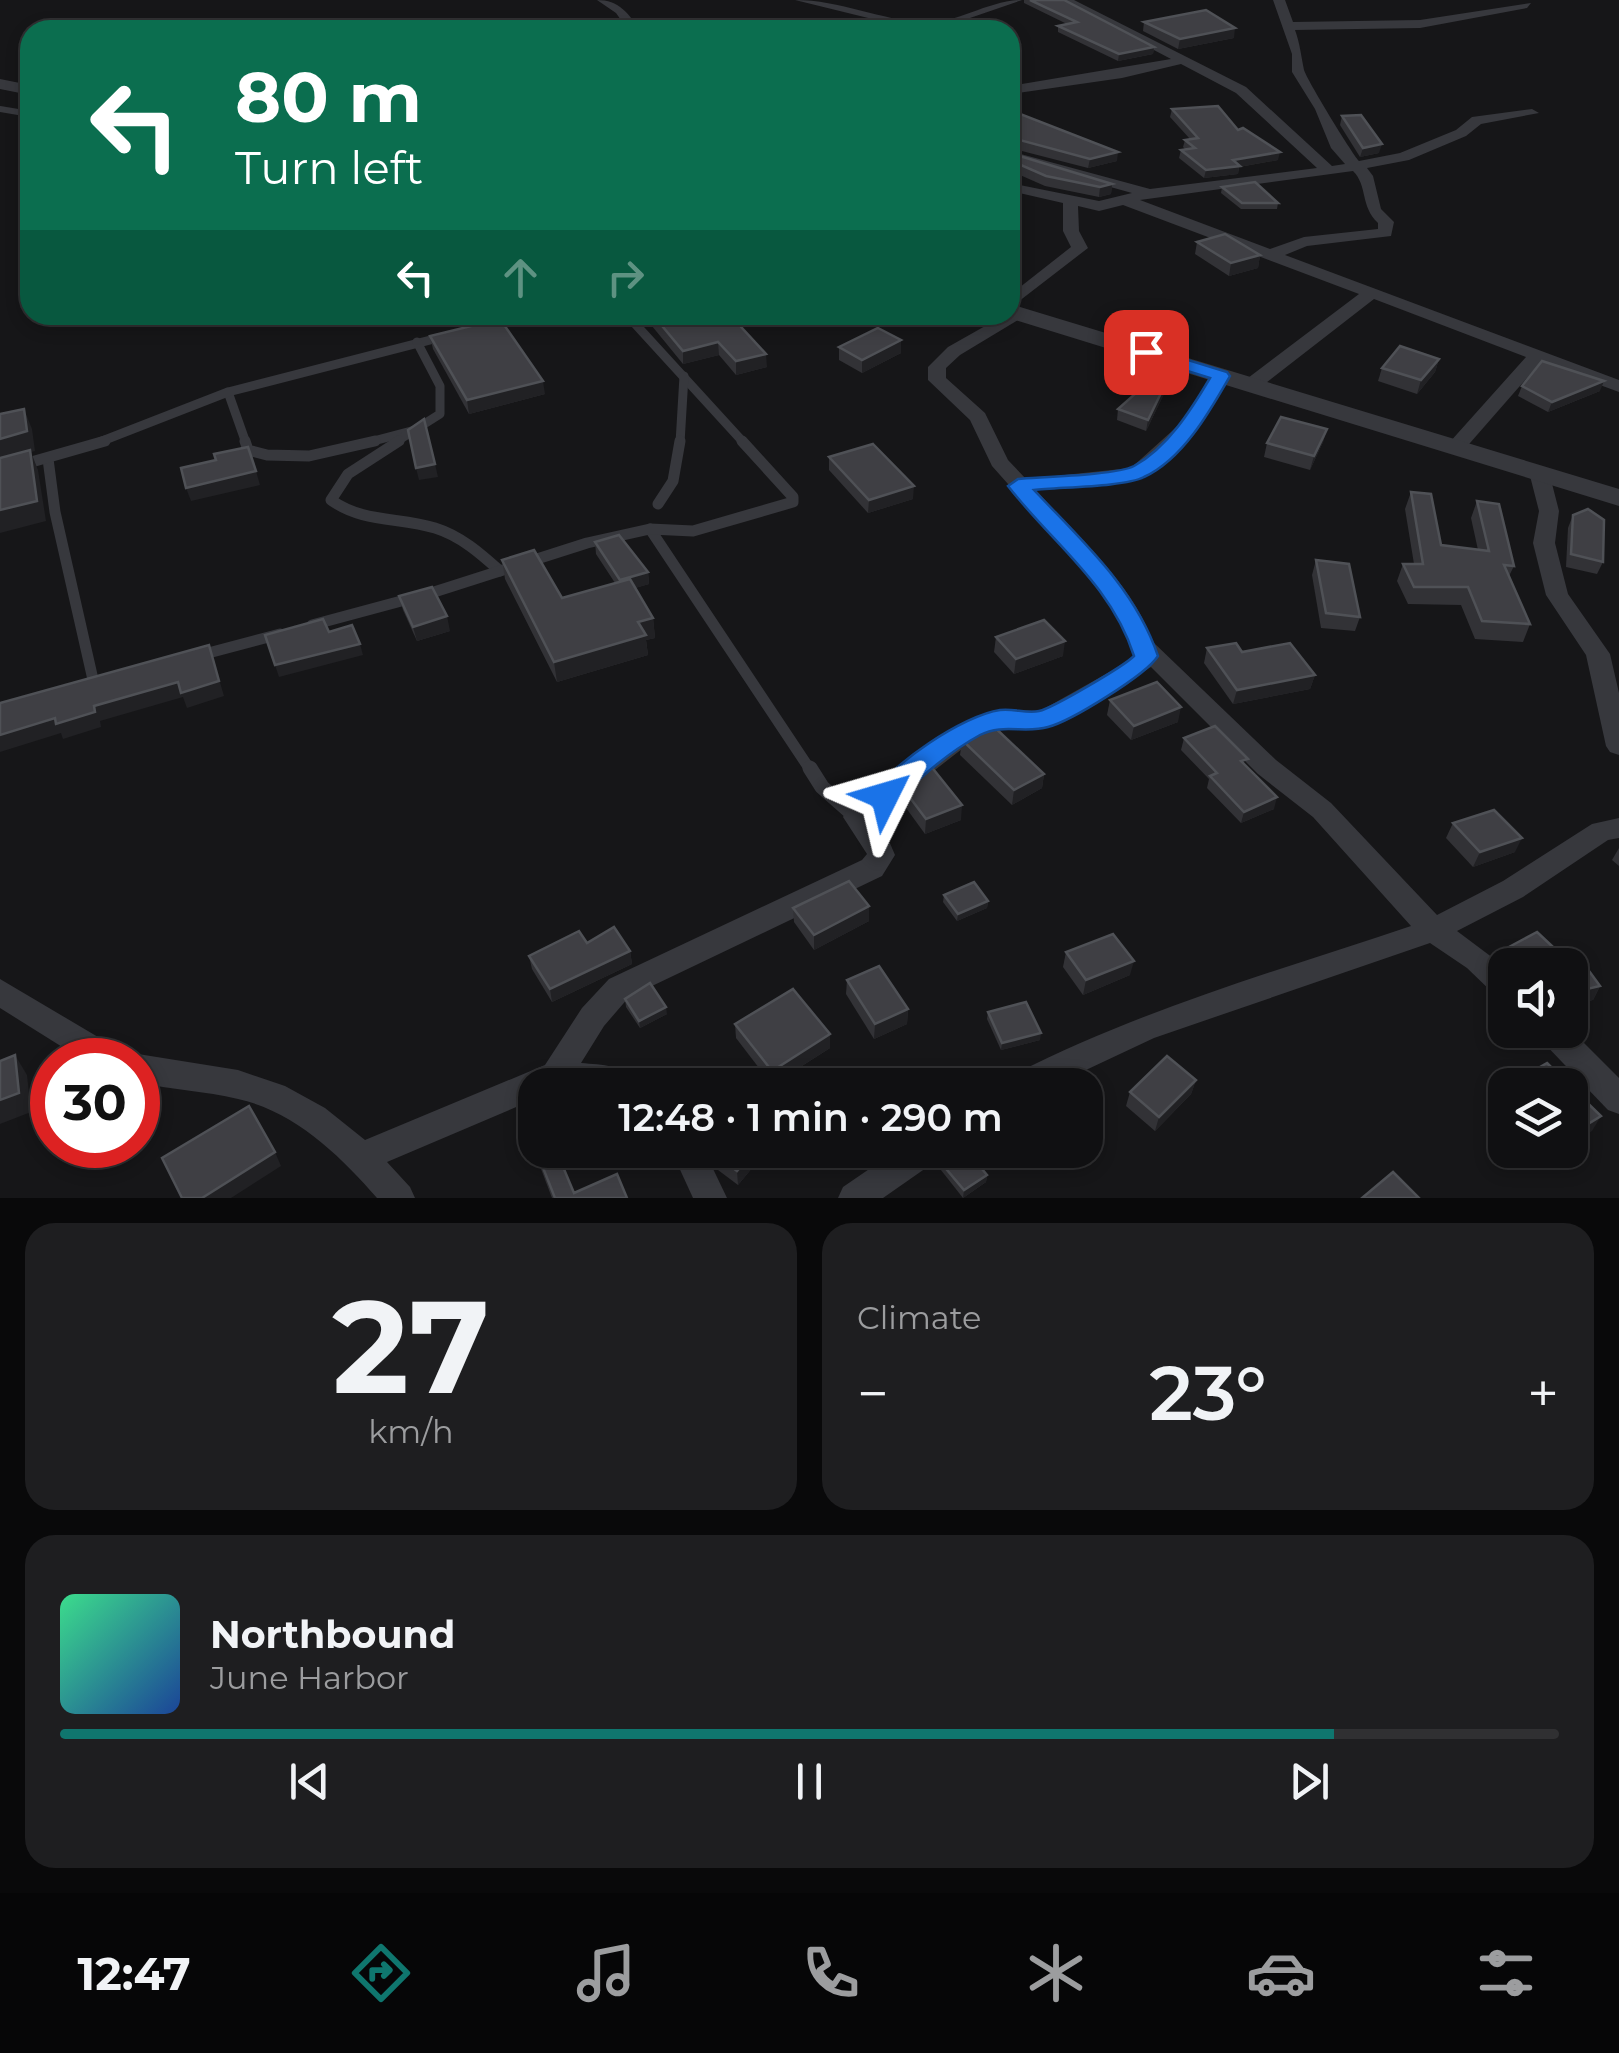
<!DOCTYPE html>
<html lang="en">
<head>
<meta charset="utf-8">
<style>
  body { margin:0; font-family:Montserrat,sans-serif; background:#1e1e20; color:#f1f3f6; height:100vh; display:flex; flex-direction:column; font-size:38px; white-space:nowrap }
  * { box-sizing:border-box; margin:0 }
  p { font-size:32px; color:#9c9d9f }
  .icon { flex:none; width:55px; height:55px; fill:none; stroke:currentColor; stroke-width:2; stroke-linecap:round; stroke-linejoin:round }
  .map { position:relative; height:1198px; overflow:hidden }
  .drawer { display:flex; flex-direction:column; gap:25px; padding:25px; background:#09090a; flex:1 }
  .drawer>* { flex:none }
  .guide { position:absolute; left:20px; top:20px; width:1000px; height:305px; border-radius:30px; box-shadow:0 5px 15px #0003,0 0 0 2px #303032; background:#0b6e4f; color:#fff; overflow:hidden }
  .buttons { position:absolute; left:1488px; top:948px; display:grid; gap:20px }
  .buttons a { display:grid; place-items:center; width:100px; height:100px; border-radius:20px; background:#101012; box-shadow:0 5px 15px #0003,0 0 0 2px #303032; font-size:50px }
  .speed { position:absolute; left:30px; top:1038px; display:flex; gap:20px; font-size:50px; font-weight:700; text-align:center }
  .speed>* { display:grid; place-content:center; width:130px; height:130px; border-radius:50%; background:#101012; box-shadow:0 5px 15px #0003,0 0 0 2px #303032; line-height:1 }
  .speed .limit { border:15px solid #d22; background:#fff; color:#111 }
  .pin { position:absolute; display:grid; place-items:center; width:85px; height:85px; color:#fff; margin:-42px; border-radius:20px; box-shadow:0 5px 15px #0006 }
  .me { position:absolute; width:110px; margin:-55px; rotate:50deg; stroke-linejoin:round; filter:drop-shadow(0 0 8px #0008) }
  .turn { display:flex; align-items:center; gap:35px; height:210px; padding:0 50px; font-size:45px }
  .turn .icon { width:130px; height:130px; stroke-width:2.5 }
  .turn b { display:block; font-size:70px; line-height:85px }
  .lanes { display:flex; align-items:center; height:95px; padding:0 50px; background:#0003; justify-content:center; gap:50px; direction:ltr }
  .lanes .off { opacity:.35 }
  .big { font-size:75px; font-weight:600; line-height:1.1 }
  .drawer .tile { flex:1; display:flex; flex-direction:column; justify-content:center; gap:15px; min-width:0; padding:0 35px; border-radius:30px; background:#1e1e20 }
  .drawer .dial { align-items:center; gap:0 }
  .dial b { font-size:130px; line-height:1 }
  .song { display:flex; align-items:center; gap:30px }
  .cover { width:120px; height:120px; border-radius:15px; background:linear-gradient(135deg,hsl(150 70% 55%),hsl(220 70% 35%)) }
  .played { height:10px; border-radius:5px; background:linear-gradient(90deg,#0f766e 85%,#303032 85%) }
  .keys { display:flex; justify-content:space-around; direction:ltr }
  .heat { display:flex; justify-content:space-between; align-items:center; font-size:55px; direction:ltr }
  .drawer .tiles { flex:1; display:grid; gap:25px; grid-template-columns:1fr 1fr }
  .tile:last-child { grid-column:span 2 }
  .trip { position:absolute; left:518px; top:1068px; width:585px; height:100px; border-radius:30px; background:#101012; box-shadow:0 5px 15px #0003,0 0 0 2px #303032; font-weight:600; line-height:100px; text-align:center }
  .menu { display:flex; height:160px; justify-content:space-around; align-items:center; background:#060607; color:#9c9d9f }
  .menu .icon { width:70px; height:70px }
  .menu .current { color:#0f766e }
  .menu b { font-size:45px; color:#f1f3f6 }
  .map>svg:first-child { display:block }
</style>
</head>
<body>
<div class="map">
<svg width="1619" height="1198" viewBox="0 0 1619 1198">
  <rect width="100%" height="100%" fill="#161618"/>
  <g fill="none" stroke-linecap="round" stroke-linejoin="round">
    <polyline stroke="#37383d" stroke-width="6" points="0,109 30,114"/>
    <g stroke="#37383d" stroke-width="9">
      <polyline points="627,315 744,443"/>
      <polyline points="490,326 534,315"/>
      <polyline points="228,392 246,443"/>
      <polyline points="97,443 228,392 442,337"/>
      <polyline points="366,443 415,430"/>
      <polyline points="394,443 440,414 440,386 417,342"/>
      <polyline points="680,443 684,376"/>
    </g>
    <g stroke="#37383d" stroke-width="11">
      <polyline points="245,441 248,450 267,455 309,456 375,441"/>
      <path d="M399 441 348 474 331 500C363 523 399 517 435 528 461 536 481 554 500 571"/>
      <polyline points="48,459 55,512 94,684"/>
      <polyline points="0,471 105,441"/>
      <polyline points="658,504 673,481 680,441"/>
      <polyline points="650,529 811,771"/>
      <polyline points="312,625 431,593 587,543 650,529 693,531 793,502 793,497 742,441"/>
      <polyline points="197,656 280,634"/>
    </g>
    <polyline stroke="#37383d" stroke-width="15" points="810,768 822,787 856,817"/>
    <g fill="#37383d" fill-rule="evenodd">
      <path d="M597 0C619 0 628 13 640 30H628L616 13Z"/>
      <path d="M795 0C840 0 881 20 925 23 951 26 989 0 1022 0L935 30H917Z"/>
      <path d="M1059 0H1074L1246 87 1332 166 1345 164 1331 148 1315 109 1292 72V54L1273 0H1285L1293 22 1420 20 1531 3 1527 8 1420 28 1295 30C1300 44 1301 55 1304 70 1307 80 1351 152 1359 161L1400 153 1456 130 1472 117 1532 109 1539 113 1481 124 1466 136 1409 160 1367 168 1373 176 1381 209 1394 222 1391 236 1307 246 1285 255 1619 380V392L1540 363 1463 451H1449L1446 447 1449 443 1526 357 1374 299 1258 389H1244V381L1359 294 1123 205 1099 211 1078 206 1079 231 1088 248 1010 308V295L1071 247 1063 231V203L1010 191V183L1099 201 1132 193 1010 159V151L1150 189 1317 168 1236 93 1181 64 1122 78 1010 94V86L1171 59ZM1353 171C1368 186 1360 206 1378 223V229L1304 237 1270 249 1140 200Z"/>
      <path d="M1017 308 1023 309V317L960 355 946 368V378L985 413 1008 460 1026 479 1131 468 1182 422 1213 372H1227L1229 376 1196 430 1144 477 1036 490C1077 536 1132 583 1153 642L1276 760 1331 803 1437 915 1503 881 1592 824 1619 818V838L1608 840 1523 897 1457 931 1505 967V999L1495 995 1467 968 1430 943 1154 1038 1054 1085H1008L1013 1075C1139 1010 1277 971 1411 926L1313 817 1258 774 1151 667 1053 726 1003 727 980 735 873 818 886 834 895 855 882 876 629 997 604 1026 581 1063C602 1065 625 1064 635 1085H535V1099L387 1162 410 1187 415 1198H377C341 1156 294 1111 238 1099 205 1091 171 1090 138 1082V1060H126L138 1054 238 1070 285 1086 325 1108 365 1140 545 1065 582 1008 609 979 862 860 867 854 843 817 847 810 962 723 1001 709 1040 711 1131 660 1134 655 1123 622 1093 580 992 466 970 420 928 380V367L948 347Z"/>
      <polygon points="1539,466 1549,472 1559,511 1555,543 1568,594 1610,654 1619,693 1619,755 1610,752 1606,746 1586,655 1546,595 1533,543 1539,511 1529,472"/>
      <polygon points="0,979 120,1050 124,1060 83,1060 0,1008"/>
      <polygon points="1570,1029 1619,1078 1619,1114 1608,1110 1540,1039 1536,1030"/>
      <polygon points="671,1150 704,1150 727,1198 693,1198"/>
      <polygon points="897,1150 940,1150 936,1161 883,1198 838,1198 843,1187"/>
    </g>
    <g fill="#37383d" fill-rule="evenodd">
      <polygon points="0,79 30,85 30,95 0,89"/>
      <polygon points="1010,304 1619,489 1619,506 1002,316 1010,315"/>
    </g>
  </g>
  <g fill="#323236">
    <polygon points="1024,0 1064,0 1154,47 1153,54 1118,61 1058,32 1058,26 1067,24 1024,3"/>
    <polygon points="1144,22 1234,38 1178,49 1143,31"/>
    <polygon points="1172,109 1238,130 1278,160 1239,167 1238,174 1204,178 1179,158 1181,150 1185,149 1183,147 1185,140 1190,139 1170,117"/>
    <polygon points="1010,110 1117,161 1088,168 1010,148"/>
    <polygon points="1342,116 1379,153 1360,157 1340,125"/>
    <polygon points="1010,153 1112,184 1111,194 1099,197 1045,186 1020,175 1016,179 1010,177"/>
    <polygon points="1222,187 1278,203 1277,209 1241,209 1221,193"/>
    <polygon points="1197,242 1260,255 1258,268 1229,276 1195,254"/>
    <polygon points="643,315 730,315 767,367 736,375 719,355 683,364"/>
    <polygon points="430,336 545,394 469,414 433,349"/>
    <polygon points="901,340 901,353 862,373 839,360 839,347"/>
    <polygon points="1439,359 1435,372 1417,394 1378,381 1382,368"/>
    <polygon points="1176,362 1174,373 1146,431 1117,420 1118,409"/>
    <polygon points="1522,386 1600,391 1548,412 1518,396"/>
    <polygon points="1327,429 1323,442 1310,470 1264,457 1267,443"/>
    <polygon points="829,457 913,499 868,513 829,470"/>
    <polygon points="1411,492 1441,545 1478,550 1471,518 1477,501 1514,566 1509,576 1530,624 1523,642 1475,639 1461,605 1408,604 1397,581 1403,564 1414,564 1405,509"/>
    <polygon points="1573,515 1603,562 1597,574 1566,567 1568,528"/>
    <polygon points="595,542 648,572 649,584 635,588 653,618 655,638 646,640 648,655 557,682 505,579 502,560 562,598 615,583 596,554"/>
    <polygon points="1316,560 1360,617 1355,631 1321,628 1312,575"/>
    <polygon points="399,596 450,631 417,641 403,610"/>
    <polygon points="996,637 1063,656 1014,674 994,652"/>
    <polygon points="1207,648 1242,652 1315,675 1310,689 1233,704 1204,663"/>
    <polygon points="1110,700 1178,722 1131,740 1107,715"/>
    <polygon points="1184,738 1246,766 1274,809 1241,823 1207,788 1209,779 1181,750"/>
    <polygon points="962,740 1044,774 1042,788 1012,805 960,755"/>
    <polygon points="902,787 961,820 925,834 901,801"/>
    <polygon points="1453,823 1515,852 1473,867 1446,838"/>
    <polygon points="1619,848 1619,866 1612,860"/>
    <polygon points="944,895 988,901 987,908 957,921 943,902"/>
    <polygon points="793,908 869,921 814,950 794,922"/>
    <polygon points="587,943 630,951 632,964 552,1002 532,969 529,956"/>
    <polygon points="1509,947 1570,963 1600,986 1593,1000 1570,1005 1570,965 1507,965 1502,960"/>
    <polygon points="1066,952 1130,975 1083,995 1063,967"/>
    <polygon points="847,980 908,1009 907,1024 874,1039 846,994"/>
    <polygon points="625,999 667,1014 640,1028 626,1007"/>
    <polygon points="988,1012 1040,1040 1001,1050 987,1019"/>
    <polygon points="735,1024 830,1048 772,1085 736,1038"/>
    <polygon points="1196,1080 1191,1094 1155,1131 1126,1106 1130,1092"/>
    <polygon points="536,1150 574,1193 627,1198 552,1198 538,1161"/>
    <polygon points="708,1150 767,1150 738,1185 718,1170"/>
    <polygon points="937,1158 987,1175 986,1182 963,1198 937,1165"/>
  </g>
  <g fill="#212124">
    <polygon points="1235,28 1234,38 1178,49 1180,39"/>
    <polygon points="1154,47 1153,54 1118,61 1119,54"/>
    <polygon points="1382,144 1379,153 1360,157 1363,148"/>
    <polygon points="1118,152 1117,161 1088,168 1090,159"/>
    <polygon points="1280,152 1278,160 1239,167 1238,174 1204,178 1206,170 1233,160"/>
    <polygon points="1021,165 1020,175 1016,179 1017,169"/>
    <polygon points="1112,184 1111,194 1099,197 1100,187"/>
    <polygon points="1260,255 1258,268 1229,276 1231,263"/>
    <polygon points="901,340 901,353 862,373 862,360"/>
    <polygon points="718,342 719,355 683,364 683,351"/>
    <polygon points="766,354 767,367 736,375 736,361"/>
    <polygon points="1439,359 1435,372 1417,394 1421,380"/>
    <polygon points="1176,362 1174,373 1146,431 1148,420"/>
    <polygon points="543,381 545,394 469,414 467,400"/>
    <polygon points="1604,381 1600,391 1548,412 1552,402"/>
    <polygon points="24,409 32,429 35,451 31,452 38,470 46,521 0,533 0,439"/>
    <polygon points="1327,429 1323,442 1310,470 1314,456"/>
    <polygon points="435,464 438,477 419,480 416,468"/>
    <polygon points="256,471 260,485 191,501 186,488"/>
    <polygon points="914,486 913,499 868,513 869,500"/>
    <polygon points="648,572 649,584 621,592 620,580"/>
    <polygon points="447,616 450,631 417,641 413,627"/>
    <polygon points="653,618 655,638 646,640 648,655 557,682 554,662 638,622"/>
    <polygon points="1065,641 1063,656 1014,674 1016,659"/>
    <polygon points="360,644 363,655 279,677 275,665"/>
    <polygon points="209,645 224,696 187,708 183,697 100,721 101,727 63,739 61,733 0,752 0,735 94,706"/>
    <polygon points="1315,675 1310,689 1233,704 1237,690"/>
    <polygon points="1181,707 1178,722 1131,740 1134,726"/>
    <polygon points="1044,774 1042,788 1012,805 1014,790"/>
    <polygon points="1277,797 1274,809 1241,823 1244,812"/>
    <polygon points="962,805 961,820 925,834 926,819"/>
    <polygon points="1522,838 1515,852 1473,867 1480,852"/>
    <polygon points="988,901 987,908 957,921 958,914"/>
    <polygon points="869,906 869,921 814,950 814,935"/>
    <polygon points="630,951 632,964 552,1002 550,989"/>
    <polygon points="1134,961 1130,975 1083,995 1086,980"/>
    <polygon points="1600,986 1593,1000 1570,1005 1570,993"/>
    <polygon points="666,1007 667,1014 640,1028 639,1021"/>
    <polygon points="908,1009 907,1024 874,1039 875,1024"/>
    <polygon points="1041,1033 1040,1040 1001,1050 1002,1043"/>
    <polygon points="830,1034 830,1048 772,1085 772,1071"/>
    <polygon points="15,1055 27,1075 31,1112 0,1124 0,1100"/>
    <polygon points="1196,1080 1191,1094 1155,1131 1159,1117"/>
    <polygon points="1601,1116 1592,1131 1570,1144 1570,1135"/>
    <polygon points="755,1150 767,1150 738,1185 737,1171"/>
    <polygon points="275,1152 281,1166 231,1198 202,1198"/>
    <polygon points="987,1175 986,1182 963,1198 964,1190"/>
  </g>
  <g fill="#3f3f44" stroke="#4f5156" stroke-width="2.5">
    <polygon points="1030,0 1064,0 1154,47 1119,54 1058,26 1077,22"/>
    <polygon points="1206,10 1235,28 1180,39 1144,22"/>
    <polygon points="1218,106 1238,130 1243,128 1280,152 1233,160 1240,166 1206,170 1181,150 1195,148 1185,140 1198,138 1172,109"/>
    <polygon points="1010,110 1118,152 1090,159 1012,138 1010,139"/>
    <polygon points="1361,115 1382,144 1363,148 1342,116"/>
    <polygon points="1010,153 1112,184 1100,187 1046,176 1021,165 1017,169 1010,167"/>
    <polygon points="1255,182 1278,203 1242,203 1222,187"/>
    <polygon points="1225,234 1260,255 1231,263 1197,242"/>
    <polygon points="653,315 730,315 766,354 736,361 718,342 683,351"/>
    <polygon points="500,319 543,381 467,400 430,336"/>
    <polygon points="878,328 901,340 862,360 839,347"/>
    <polygon points="1400,346 1439,359 1421,380 1382,368"/>
    <polygon points="1172,361 1176,362 1148,420 1118,409"/>
    <polygon points="1542,361 1604,381 1552,402 1522,386"/>
    <polygon points="24,409 27,431 0,439 0,414"/>
    <polygon points="1281,417 1327,429 1314,456 1267,443"/>
    <polygon points="424,419 435,464 416,468 408,430"/>
    <polygon points="873,444 914,486 869,500 829,457"/>
    <polygon points="248,447 256,471 186,488 181,468 216,460 214,454"/>
    <polygon points="30,450 37,501 0,510 0,458"/>
    <polygon points="1411,492 1431,494 1441,545 1489,551 1477,501 1499,504 1514,566 1504,565 1530,624 1482,621 1468,587 1414,587 1403,564 1423,564"/>
    <polygon points="1588,509 1604,520 1603,562 1571,554 1573,515"/>
    <polygon points="619,535 648,572 620,580 595,542"/>
    <polygon points="534,550 562,598 630,579 653,618 638,622 646,635 554,662 502,560"/>
    <polygon points="1316,560 1349,564 1360,617 1326,613"/>
    <polygon points="432,587 447,616 413,627 399,596"/>
    <polygon points="323,619 329,632 352,625 360,644 275,665 265,635"/>
    <polygon points="1044,620 1065,641 1016,659 996,637"/>
    <polygon points="1236,643 1242,652 1290,643 1315,675 1237,690 1207,648"/>
    <polygon points="209,645 219,681 181,693 178,682 94,706 95,712 56,724 55,718 0,735 0,703"/>
    <polygon points="1157,682 1181,707 1134,726 1110,700"/>
    <polygon points="989,722 1044,774 1014,790 962,740"/>
    <polygon points="1215,726 1248,759 1241,761 1277,797 1244,812 1210,776 1217,773 1184,738"/>
    <polygon points="930,765 962,805 926,819 902,787"/>
    <polygon points="1494,810 1522,838 1480,852 1453,823"/>
    <polygon points="849,881 869,906 814,935 793,908"/>
    <polygon points="974,882 988,901 958,914 944,895"/>
    <polygon points="614,927 630,951 550,989 529,956 579,931 587,943"/>
    <polygon points="1537,932 1570,963 1581,960 1600,986 1570,993 1570,965 1516,965 1516,954 1509,947"/>
    <polygon points="1113,934 1134,961 1086,980 1066,952"/>
    <polygon points="879,966 908,1009 875,1024 847,980"/>
    <polygon points="650,983 666,1007 639,1021 625,999"/>
    <polygon points="793,989 830,1034 772,1071 735,1024"/>
    <polygon points="1026,1002 1041,1033 1002,1043 988,1012"/>
    <polygon points="15,1055 19,1093 0,1100 0,1061"/>
    <polygon points="1167,1056 1196,1080 1159,1117 1130,1092"/>
    <polygon points="1547,1063 1569,1085 1514,1085 1512,1083"/>
    <polygon points="1570,1086 1601,1116 1570,1135"/>
    <polygon points="249,1106 275,1152 202,1198 182,1198 162,1158"/>
    <polygon points="536,1150 556,1150 574,1193 617,1174 627,1198 555,1198"/>
    <polygon points="714,1150 755,1150 737,1171 716,1155"/>
    <polygon points="941,1150 966,1150 987,1175 964,1190 937,1158"/>
    <polygon points="1393,1172 1419,1198 1362,1198"/>
  </g>
  <path fill="#1a73e8" stroke="#114b97" stroke-width="2.5" d="M1146 347 1227 372 1230 376C1210 411 1183 459 1144 477 1125 487 1058 487 1034 490 1082 541 1135 588 1158 656 1146 675 1071 721 1048 727 1025 734 1003 723 980 735 949 752 918 779 895 803H876L872 796C889 765 964 715 1000 710 1013 708 1027 714 1039 711 1053 708 1124 666 1134 656 1111 584 1052 543 1008 486L1018 479C1042 477 1117 475 1134 466 1168 447 1191 410 1210 378L1139 356V348Z"/>
</svg>
<div class="buttons">
<a><svg class="icon" aria-label="sound" viewBox="0 0 24 24"><path d="M4 9h4l5-4v14l-5-4H4zM17 9q2 3 0 6"/></svg></a>
<a><svg class="icon" aria-label="layers" viewBox="0 0 24 24"><path d="M12 4l9 5-9 5-9-5zM3 14l9 5 9-5"/></svg></a>
</div>
<div class="speed"><div class="limit">30</div></div>
<div class="pin" style="left:1146px;top:352px;background:#d93025"><svg class="icon" aria-label="arrive" viewBox="0 0 24 24"><path d="M6 21V4h12l-3 4 3 4H6"/></svg></div>
<svg class="me" style="left:885px;top:796px" viewBox="-20 -20 40 40"><path d="M0-17L14 15 0 8-14 15z" fill="#1a73e8" stroke="#fff" stroke-width="4"/></svg>
<div class="trip">12:48 · 1 min · 290 m</div>
<div class="guide">
<div class="turn"><svg class="icon" aria-label="left" viewBox="0 0 24 24"><path d="M17 20v-9H6M10 6l-5 5 5 5"/></svg><div><b>80 m</b>Turn left</div></div>
<div class="lanes"><svg class="icon" aria-label="left" viewBox="0 0 24 24"><path d="M17 20v-9H6M10 6l-5 5 5 5"/></svg><svg class="icon off" aria-label="ahead" viewBox="0 0 24 24"><path d="M12 20V5M6 11l6-6 6 6"/></svg><svg class="icon off" aria-label="right" viewBox="0 0 24 24"><path d="M7 20v-9h11M14 6l5 5-5 5"/></svg></div>
</div>
</div>
<section class="drawer">
<div class="tiles">
<div class="tile dial"><b>27</b><p>km/h</p></div>
<div class="tile"><p>Climate</p>
<div class="heat"><a>−</a><b class="big">23°</b><a>+</a></div>
</div>
<div class="tile">
<div class="song"><i class="cover"></i><div><b>Northbound</b><p>June Harbor</p></div></div>
<div class="played"></div>
<div class="keys"><svg class="icon" aria-label="previous" viewBox="0 0 24 24"><path d="M18 5L8 12l10 7zM5 5v14"/></svg><svg class="icon" aria-label="pause" viewBox="0 0 24 24"><path d="M8 5v14M16 5v14"/></svg><svg class="icon" aria-label="next" viewBox="0 0 24 24"><path d="M6 5l10 7-10 7zM19 5v14"/></svg></div>
</div>
</div>
</section>
<nav class="menu">
<b>12:47</b>
<svg class="icon current" aria-label="directions" viewBox="0 0 24 24"><path d="M12 3l9 9-9 9-9-9zM9 14v-3h6M13 9l2 2-2 2"/></svg>
<svg class="icon" aria-label="music" viewBox="0 0 24 24"><path d="M9 18V5l10-2v13"/><circle cx="6" cy="18" r="3"/><circle cx="16" cy="16" r="3"/></svg>
<svg class="icon" aria-label="phone" viewBox="0 0 24 24"><path d="M5 4h4l2 5-3 2q2 4 5 5l2-3 5 2v4C11 20 4 13 5 4z"/></svg>
<svg class="icon" aria-label="climate" viewBox="0 0 24 24"><path d="M12 3v18M4 7l16 10M4 17L20 7"/></svg>
<svg class="icon" aria-label="car" viewBox="0 0 24 24"><path d="M5 17H2v-5l4-1 3-4h7l3 4 3 1v5h-3M9 17h6M6 11h13"/><circle cx="7" cy="17" r="2"/><circle cx="17" cy="17" r="2"/></svg>
<svg class="icon" aria-label="filters" viewBox="0 0 24 24"><path d="M4 7h16M4 17h16"/><circle cx="9" cy="7" r="2"/><circle cx="15" cy="17" r="2"/></svg>
</nav>
</body>
</html>
